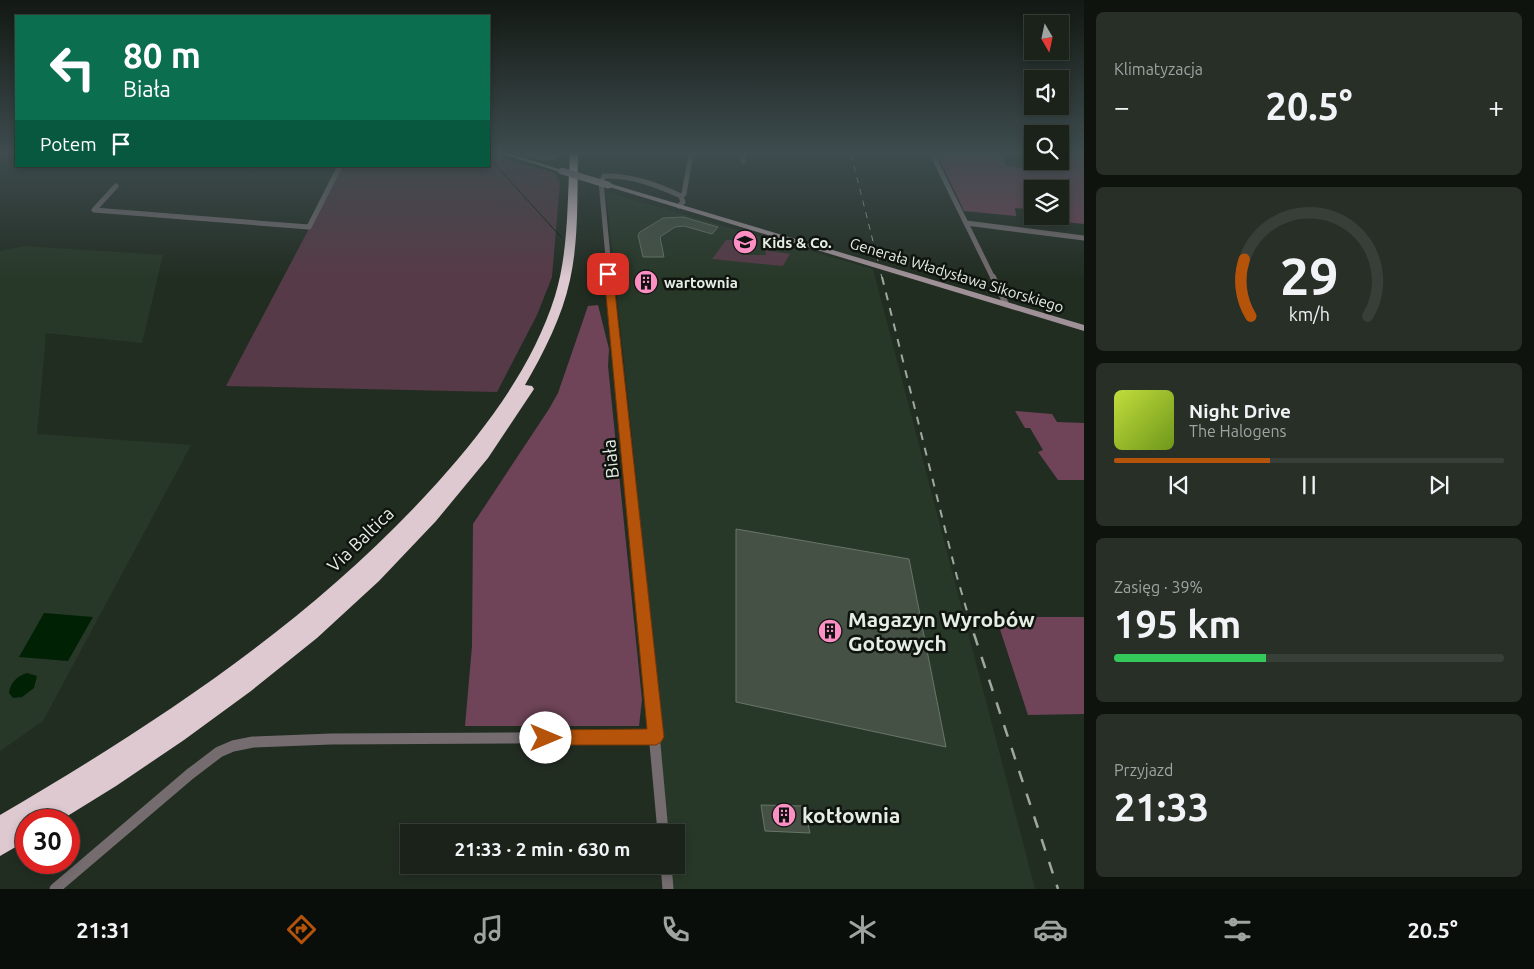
<!DOCTYPE html>
<html lang="pl">
<head>
<meta charset="utf-8">
<style>
  body { margin:0; font-family:Ubuntu,sans-serif; background:#272f27; color:#f1f3f6; height:100vh; display:flex; flex-direction:column; font-size:19px; white-space:nowrap }
  * { box-sizing:border-box; margin:0 }
  p { font-size:16px; color:#9fa4a2 }
  .icon { flex:none; width:28px; height:28px; fill:none; stroke:currentColor; stroke-width:2; stroke-linecap:round; stroke-linejoin:round }
  .map { position:relative; flex:1; overflow:hidden }
  .drawer { display:flex; flex-direction:column; gap:12px; padding:12px; background:#0e130e; width:450px }
  .drawer>* { flex:none }
  .hud { position:absolute; left:15px; top:15px; width:475px; height:152px; border-radius:0px; box-shadow:0 2px 8px #0003,0 0 0 1px #383f39; background:#0b6e4f; color:#fff; overflow:hidden }
  .needle { width:32px; rotate:171deg }
  .buttons { position:absolute; left:1024px; top:15px; display:grid; gap:10px }
  .buttons a { display:grid; place-items:center; width:45px; height:45px; border-radius:0px; background:#1a221a; box-shadow:0 2px 8px #0003,0 0 0 1px #383f39; font-size:25px }
  .speed { position:absolute; left:15px; top:809px; display:flex; gap:10px; font-size:25px; font-weight:700; text-align:center }
  .speed>* { display:grid; place-content:center; width:65px; height:65px; border-radius:50%; background:#1a221a; box-shadow:0 2px 8px #0003,0 0 0 1px #383f39; line-height:1 }
  .speed .limit { border:8px solid #d22; background:#fff; color:#111 }
  .pin { position:absolute; display:grid; place-items:center; width:42px; height:42px; color:#fff; margin:-21px; border-radius:10px; box-shadow:0 2px 8px #0006 }
  .me { position:absolute; width:55px; margin:-28px; rotate:90deg; stroke-linejoin:round; filter:drop-shadow(0 0 4px #0008) }
  .turn { display:flex; align-items:center; gap:18px; height:105px; padding:0 25px; font-size:22px }
  .turn .icon { width:65px; height:65px; stroke-width:2.5 }
  .turn b { display:block; font-size:35px; line-height:42px }
  .then { display:flex; align-items:center; height:48px; padding:0 25px; background:#0003; gap:10px; font-size:19px }
  .big { font-size:38px; font-weight:600; line-height:1.1 }
  .drawer .tile { flex:1; display:flex; flex-direction:column; justify-content:center; gap:8px; min-width:0; padding:0 18px; border-radius:8px; background:#272f27 }
  .drawer .dial { align-items:center; gap:0 }
  .dial svg { height:130px; overflow:visible; fill:none; stroke:#383f39; stroke-width:7; stroke-linecap:round; text-anchor:middle }
  .dial text { fill:#f1f3f6; stroke:none }
  .song { display:flex; align-items:center; gap:15px }
  .cover { width:60px; height:60px; border-radius:8px; background:linear-gradient(135deg,hsl(70 70% 55%),hsl(80 70% 35%)) }
  .played { height:5px; border-radius:2px; background:linear-gradient(90deg,#b45309 40%,#383f39 40%) }
  .keys { display:flex; justify-content:space-around; direction:ltr }
  .heat { display:flex; justify-content:space-between; align-items:center; font-size:28px; direction:ltr }
  .charge { height:8px; border-radius:4px; background:linear-gradient(90deg,#34c759 39%,#383f39 0) }
  .trip { position:absolute; left:400px; top:824px; width:285px; height:50px; border-radius:0px; background:#1a221a; box-shadow:0 2px 8px #0003,0 0 0 1px #383f39; font-weight:600; line-height:50px; text-align:center }
  .tab-bar { display:flex; height:80px; justify-content:space-around; align-items:center; background:#0a0e0a; color:#9fa4a2 }
  .tab-bar .icon { width:35px; height:35px }
  .tab-bar .current { color:#b45309 }
  .tab-bar b { font-size:22px; color:#f1f3f6 }
  main { display:flex; flex:1; min-height:0 }
  .map>svg:first-child { display:block }
</style>
</head>
<body>
<main>
<div class="map">
<svg width="1084" height="889" viewBox="0 0 1084 889">
  <rect width="100%" height="100%" fill="#222d22"/>
  <g fill="#283828">
    <polygon points="606,192 873,269 1035,889 673,889 671,865 676,865 676,832 668,832 635,466"/>
    <polygon points="25,246 163,255 142,343 46,333 37,434 191,445 43,721 0,751 0,251"/>
  </g>
  <g fill="#573a47">
    <polygon points="489,154 555,173 560,183 552,277 537,315 497,392 226,386 342,166 489,166"/>
    <polygon points="726,240 735,240 741,255 766,255 765,250 790,254 783,266 712,259"/>
  </g>
  <g fill="#6f4458" fill-rule="evenodd">
    <path d="M937 154H1001L1006 166 1036 170 1025 154H1032V161H1060V154H1084V224L1029 218 1025 209 1015 208 1016 216 964 211ZM1032 189H1060V216H1032Z"/>
    <polygon points="598,305 609,349 608,366 642,700 639,726 465,726 472,646 473,524 549,409 558,393 588,306"/>
    <polygon points="1015,411 1052,414 1057,422 1084,423 1084,480 1058,480 1038,452 1043,450 1030,428 1025,428"/>
    <polygon points="996,617 1084,617 1084,714 1028,715"/>
  </g>
  <g fill="#012104">
    <polygon points="44,613 93,617 68,661 19,657"/>
    <path d="M27 673 37 676 34 688 22 697 13 698 9 693C10 682 18 676 27 673Z"/>
  </g>
  <g fill="none" stroke-linecap="round" stroke-linejoin="round">
    <polyline stroke="#012104" stroke-width="1" points="489,155 491,160 561,237"/>
  </g>
  <g fill="#445144" stroke="#687568">
    <polygon points="683,217 718,227 712,234 684,226 675,227 660,237 664,257 643,257 638,235 640,232 663,218"/>
    <polygon points="736,529 909,559 946,747 736,702"/>
    <polygon points="761,805 804,806 810,833 765,831"/>
  </g>
  <g fill="none" stroke-linecap="round" stroke-linejoin="round">
    <g stroke="#746c6f" stroke-width="5">
      <polyline points="528,154 543,158 555,157 557,154"/>
      <polyline points="743,154 743,162"/>
      <polyline points="932,154 993,278"/>
      <polyline points="116,186 94,210 309,227 340,166"/>
      <polyline points="681,196 684,194 691,154"/>
      <polyline points="966,223 1084,238"/>
      <path d="M610 278 601 182 604 176C631 175 657 185 681 196L683 202 679 206"/>
    </g>
    <g stroke="#746c6f" stroke-width="6">
      <polyline points="609,277 625,435"/>
      <polyline points="993,277 1006,304"/>
    </g>
    <polyline stroke="#746c6f" stroke-width="8" points="625,434 645,635"/>
    <g stroke="#746c6f" stroke-width="11">
      <polyline points="645,634 663,832"/>
      <polyline points="666,865 668,889"/>
      <polyline points="55,889 190,774 219,752 233,746 253,742 331,739 656,737"/>
    </g>
    <g fill="#9f9197" fill-rule="evenodd">
      <polygon points="502,154 511,154 565,171 560,172"/>
      <polygon points="608,183 1084,325 1084,331 606,186 606,184"/>
    </g>
    <path fill="#dec9d1" fill-rule="evenodd" d="M570 154H578C577 196 579 239 570 280 562 317 544 352 525 385L532 386 534 389 488 458 436 521 379 581 317 638 251 691 184 740 116 786 61 820H26V841L0 856V815C159 722 314 620 438 482 487 427 533 366 555 296 569 250 567 201 570 154Z"/>
    <g stroke="#9fa89f" stroke-width="1" stroke-dasharray="6 6" stroke-linecap="butt">
      <polyline points="851,154 878,261"/>
      <polyline points="881,274 882,278"/>
    </g>
    <polyline stroke="#9fa89f" stroke-width="2" stroke-dasharray="8 8" stroke-linecap="butt" points="882,277 957,577 974,635"/>
    <polyline stroke="#9fa89f" stroke-width="2.5" stroke-dasharray="12 12" stroke-linecap="butt" points="974,634 1058,889"/>
    <polyline stroke="#9f9197" stroke-width="7" points="562,171 608,185"/>
  </g>
  <linearGradient id="sky" x2="0" y2="1"><stop stop-color="#131913"/><stop offset="0.55" stop-color="#3e4c4f"/><stop offset="1" stop-color="#3e4c4f" stop-opacity="0"/></linearGradient>
  <rect width="1084" height="278" fill="url(#sky)"/>
  <polygon fill="#b45309" stroke="#753606" points="608,271 613,274 664,737 661,742 656,745 546,745 541,743 538,738 541,732 546,730 647,729 604,274"/>
  <defs>
    <g id="school-disc" transform="scale(1.25)"><circle r="9.5" fill="#fc8fc3" stroke="#0f140f"/><path d="M0-5L7-2L0 1L-7-2ZM-4 1L0 2.5L4 1V4Q0 6-4 4Z" fill="#111"/></g>
    <g id="building-disc" transform="scale(1.25)"><circle r="9.5" fill="#fc8fc3" stroke="#0f140f"/><path d="M-4-6H4V6H1V3H-1V6H-4ZM-2.5-4.3h1.7v1.8h-1.7ZM.8-4.3h1.7v1.8H.8ZM-2.5-1h1.7V.8h-1.7ZM.8-1h1.7V.8H.8Z" fill="#111"/></g>
  </defs>
  <g fill-rule="evenodd">
    <use href="#school-disc" x="745" y="242"/>
    <use href="#building-disc" x="646" y="282"/>
    <use href="#building-disc" x="830" y="631"/>
    <use href="#building-disc" x="784" y="815"/>
  </g>
  <g text-anchor="middle" dominant-baseline="central" stroke-width="5" stroke-linejoin="round" paint-order="stroke">
    <g font-size="15" font-weight="bold" fill="#e5ede5" stroke="#0f140f" text-anchor="start">
      <text x="762" y="242">Kids &amp; Co.</text>
      <text x="664" y="282">wartownia</text>
    </g>
    <g font-size="15" fill="#e5ede5" stroke="#0f140f">
      <text transform="translate(957 275) rotate(17)">Generała Władysława Sikorskiego</text>
    </g>
    <g font-size="18" fill="#e5ede5" stroke="#0f140f">
      <text transform="translate(610 459) rotate(-96)">Biała</text>
      <text transform="translate(360 539) rotate(-44)">Via Baltica</text>
    </g>
    <g font-size="21" font-weight="bold" fill="#e5ede5" stroke="#0f140f" text-anchor="start">
      <text x="848" y="619">Magazyn Wyrobów<tspan x="848" dy="24">Gotowych</tspan></text>
      <text x="802" y="815">kotłownia</text>
    </g>
  </g>
</svg>
<div class="buttons">
<a><svg class="needle" viewBox="-14 -14 28 28"><path d="M0-13l5 13h-10z" fill="#e53935"/><path d="M0 13l5-13h-10z" fill="#9fa4a2"/></svg></a>
<a><svg class="icon" aria-label="sound" viewBox="0 0 24 24"><path d="M4 9h4l5-4v14l-5-4H4zM17 9q2 3 0 6"/></svg></a>
<a><svg class="icon" aria-label="search" viewBox="0 0 24 24"><circle cx="10" cy="10" r="6"/><path d="M15 15l6 6"/></svg></a>
<a><svg class="icon" aria-label="layers" viewBox="0 0 24 24"><path d="M12 4l9 5-9 5-9-5zM3 14l9 5 9-5"/></svg></a>
</div>
<div class="speed"><div class="limit">30</div></div>
<div class="pin" style="left:608px;top:274px;background:#d93025"><svg class="icon" aria-label="arrive" viewBox="0 0 24 24"><path d="M6 21V4h12l-3 4 3 4H6"/></svg></div>
<svg class="me" style="left:546px;top:738px" viewBox="-20 -20 40 40"><circle r="19" fill="#fff"/><path d="M0-13L10 11 0 6-10 11z" fill="#b45309"/></svg>
<div class="trip">21:33 · 2 min · 630 m</div>
<div class="hud">
<div class="turn"><svg class="icon" aria-label="left" viewBox="0 0 24 24"><path d="M17 20v-9H6M10 6l-5 5 5 5"/></svg><div><b>80 m</b>Biała</div></div>
<div class="then">Potem<svg class="icon" aria-label="arrive" viewBox="0 0 24 24"><path d="M6 21V4h12l-3 4 3 4H6"/></svg></div>
</div>
</div>
<section class="drawer">
<div class="tile"><p>Klimatyzacja</p>
<div class="heat"><a>−</a><b class="big">20.5°</b><a>+</a></div>
</div>
<div class="tile dial"><svg viewBox="0 0 100 80">
<path d="M14 69A42 42 0 1 1 86 69"/>
<path d="M14 69A42 42 0 0 1 10 34" stroke="#b45309"/>
<text x="50" y="56" font-size="32" font-weight="700">29</text>
<text x="50" y="72" font-size="11">km/h</text>
</svg></div>
<div class="tile">
<div class="song"><i class="cover"></i><div><b>Night Drive</b><p>The Halogens</p></div></div>
<div class="played"></div>
<div class="keys"><svg class="icon" aria-label="previous" viewBox="0 0 24 24"><path d="M18 5L8 12l10 7zM5 5v14"/></svg><svg class="icon" aria-label="pause" viewBox="0 0 24 24"><path d="M8 5v14M16 5v14"/></svg><svg class="icon" aria-label="next" viewBox="0 0 24 24"><path d="M6 5l10 7-10 7zM19 5v14"/></svg></div>
</div>
<div class="tile"><p>Zasięg · 39%</p><b class="big">195 km</b><div class="charge"></div></div>
<div class="tile"><p>Przyjazd</p><b class="big">21:33</b></div>
</section>
</main>
<nav class="tab-bar">
<b>21:31</b>
<svg class="icon current" aria-label="directions" viewBox="0 0 24 24"><path d="M12 3l9 9-9 9-9-9zM9 14v-3h6M13 9l2 2-2 2"/></svg>
<svg class="icon" aria-label="music" viewBox="0 0 24 24"><path d="M9 18V5l10-2v13"/><circle cx="6" cy="18" r="3"/><circle cx="16" cy="16" r="3"/></svg>
<svg class="icon" aria-label="phone" viewBox="0 0 24 24"><path d="M5 4h4l2 5-3 2q2 4 5 5l2-3 5 2v4C11 20 4 13 5 4z"/></svg>
<svg class="icon" aria-label="climate" viewBox="0 0 24 24"><path d="M12 3v18M4 7l16 10M4 17L20 7"/></svg>
<svg class="icon" aria-label="car" viewBox="0 0 24 24"><path d="M5 17H2v-5l4-1 3-4h7l3 4 3 1v5h-3M9 17h6M6 11h13"/><circle cx="7" cy="17" r="2"/><circle cx="17" cy="17" r="2"/></svg>
<svg class="icon" aria-label="filters" viewBox="0 0 24 24"><path d="M4 7h16M4 17h16"/><circle cx="9" cy="7" r="2"/><circle cx="15" cy="17" r="2"/></svg>
<b>20.5°</b>
</nav>
</body>
</html>
